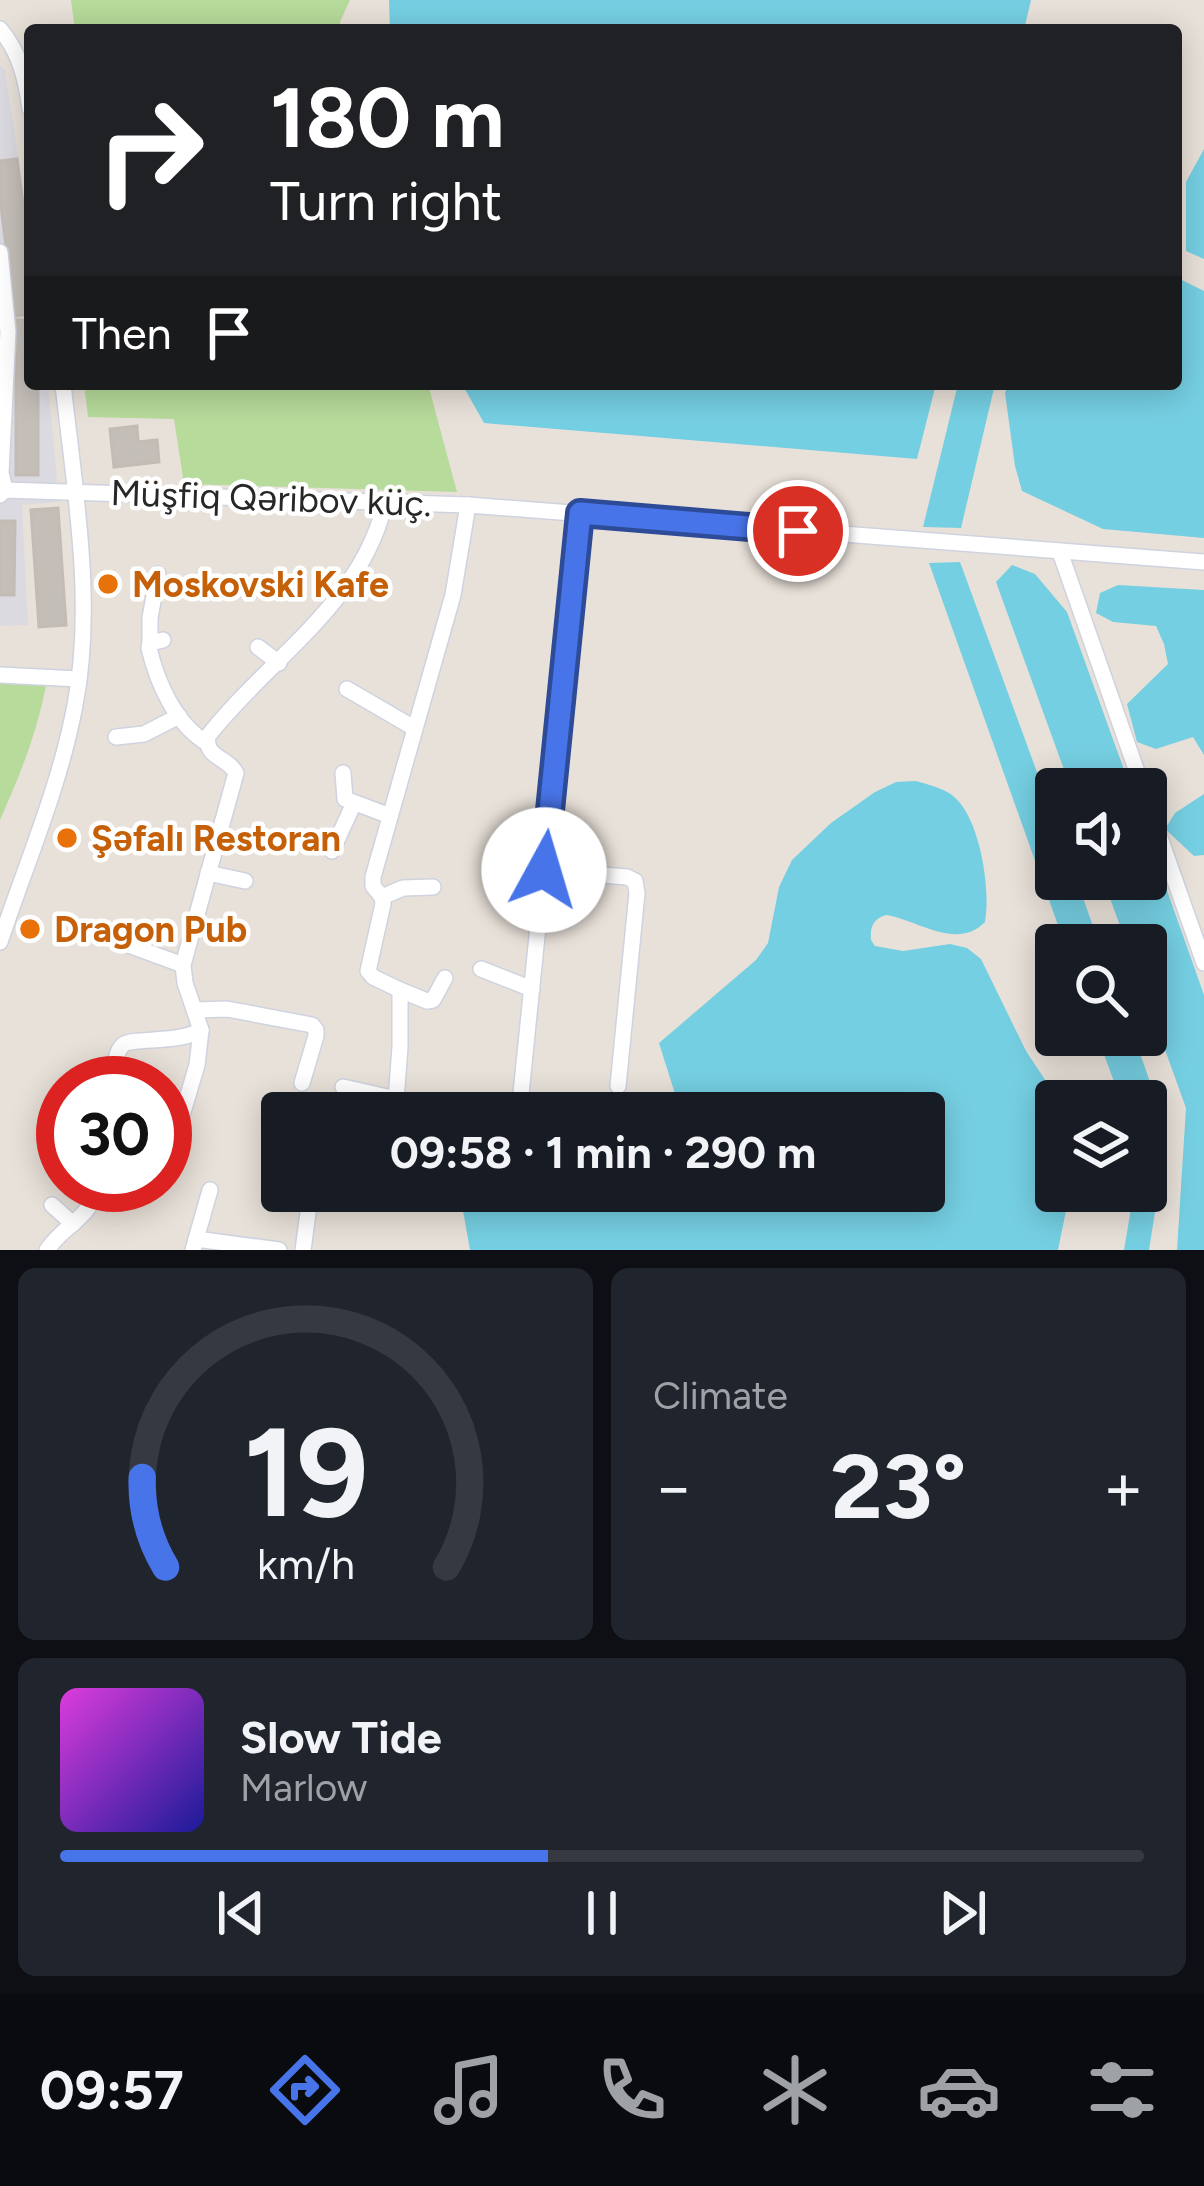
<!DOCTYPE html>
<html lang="en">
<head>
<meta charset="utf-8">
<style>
  body { margin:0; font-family:Figtree,sans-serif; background:#20242c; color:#f1f3f6; height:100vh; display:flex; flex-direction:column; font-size:45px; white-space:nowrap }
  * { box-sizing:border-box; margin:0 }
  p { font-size:39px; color:#9ea1a6 }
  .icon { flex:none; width:66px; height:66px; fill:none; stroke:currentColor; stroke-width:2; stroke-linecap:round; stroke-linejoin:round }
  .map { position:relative; height:1250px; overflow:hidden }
  .side { display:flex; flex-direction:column; gap:18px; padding:18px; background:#0d0f14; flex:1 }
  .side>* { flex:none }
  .hud { position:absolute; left:24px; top:24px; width:1158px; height:366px; border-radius:12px; box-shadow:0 6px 30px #0003; background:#202124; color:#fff; overflow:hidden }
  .buttons { position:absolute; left:1035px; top:768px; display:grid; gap:24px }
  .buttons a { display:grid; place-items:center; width:132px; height:132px; border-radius:12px; background:#171b24; box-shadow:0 6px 30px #0003; font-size:60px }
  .speed { position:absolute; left:36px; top:1056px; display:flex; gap:24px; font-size:60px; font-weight:700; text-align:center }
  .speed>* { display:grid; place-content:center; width:156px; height:156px; border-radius:50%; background:#171b24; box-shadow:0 6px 30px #0003; line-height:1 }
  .speed .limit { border:18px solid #d22; background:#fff; color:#111 }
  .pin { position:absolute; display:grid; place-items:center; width:102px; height:102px; color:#fff; margin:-51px; border:6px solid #fff; border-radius:50%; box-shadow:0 3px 12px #0007 }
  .me { position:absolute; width:132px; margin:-66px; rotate:6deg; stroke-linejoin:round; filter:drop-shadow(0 0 9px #0008) }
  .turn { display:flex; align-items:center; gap:42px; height:252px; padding:0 48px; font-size:54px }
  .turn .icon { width:156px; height:156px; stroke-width:2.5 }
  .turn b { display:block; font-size:84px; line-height:102px }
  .then { display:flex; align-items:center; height:114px; padding:0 48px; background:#0003; gap:24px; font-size:45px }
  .big { font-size:90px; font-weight:700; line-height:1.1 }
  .side .card { flex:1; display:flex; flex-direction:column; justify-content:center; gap:18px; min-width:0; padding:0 42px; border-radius:18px; background:#20242c }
  .side .dial { align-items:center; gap:0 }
  .dial svg { height:312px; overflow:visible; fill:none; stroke:#363941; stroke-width:7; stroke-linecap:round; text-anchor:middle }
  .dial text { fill:#f1f3f6; stroke:none }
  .song { display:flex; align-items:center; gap:36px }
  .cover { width:144px; height:144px; border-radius:18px; background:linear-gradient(135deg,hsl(300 70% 55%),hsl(240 70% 35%)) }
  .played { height:12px; border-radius:6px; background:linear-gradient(90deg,#4774e8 45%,#363941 45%) }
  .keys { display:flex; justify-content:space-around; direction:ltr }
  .heat { display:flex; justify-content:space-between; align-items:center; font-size:66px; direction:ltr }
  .side .tiles { flex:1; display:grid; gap:18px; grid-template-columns:1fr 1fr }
  .card:last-child { grid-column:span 2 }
  .trip { position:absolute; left:261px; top:1092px; width:684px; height:120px; border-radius:12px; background:#171b24; box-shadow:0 6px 30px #0003; font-weight:700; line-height:120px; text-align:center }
  .tab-bar { display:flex; height:192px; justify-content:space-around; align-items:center; background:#090b0e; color:#9ea1a6 }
  .tab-bar .icon { width:84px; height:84px }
  .tab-bar .on { color:#4774e8 }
  .tab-bar b { font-size:54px; color:#f1f3f6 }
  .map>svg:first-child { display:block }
</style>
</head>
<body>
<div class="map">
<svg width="1204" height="1250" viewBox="0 0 1204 1250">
  <rect width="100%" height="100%" fill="#e8e1d9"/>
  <polygon fill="#dbdae1" points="0,65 5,70 30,235 30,384 48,384 59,502 22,505 28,625 0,626"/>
  <g fill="#b6db9a">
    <polygon points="71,0 350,0 340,22 342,30 75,30"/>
    <polygon points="84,384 428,384 457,492 184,484 174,419 88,417"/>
    <path d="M0 683 46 685C37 733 20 775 0 820Z"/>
  </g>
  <g fill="#75cfe2">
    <polygon points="389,0 1031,0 1024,30 390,30"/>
    <polygon points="1204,149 1204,259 1186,251 1186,182"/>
    <polygon points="1176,277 1204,291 1204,538 1103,529 1022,491 1015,466 1005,393 1008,384 1176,384"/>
    <polygon points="462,384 936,384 917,459 484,423"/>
    <polygon points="958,384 995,384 961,528 923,527"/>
    <polygon points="960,562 1056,824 1056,879 1076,879 1100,945 1065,945 929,563"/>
    <polygon points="1012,565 1035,574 1067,612 1131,789 1071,789 996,582"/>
    <polygon points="1118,585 1204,590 1204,755 1193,737 1156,749 1137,742 1127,704 1168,664 1164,644 1156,626 1113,622 1096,613 1100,593"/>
    <path d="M916 781C927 784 942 788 952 795 980 816 991 889 985 922 957 951 918 920 886 915 873 919 870 927 871 940L875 946 903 951 950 944 967 948 981 959 1026 1051 1059 1101H1056V1191H1070L1058 1250H470L462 1205 468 1191H526L539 1197 552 1191H924V1113H681L659 1043 756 960 768 943 779 887 792 860 831 823 875 792 896 782Z"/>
    <polygon points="1204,794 1204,855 1194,856 1165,829 1175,813"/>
    <polygon points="1146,831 1204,995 1204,1250 1177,1250 1186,1108 1146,997 1146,945 1127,945 1103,879 1146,879"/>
    <path d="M1097 1035H1133C1145 1067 1159 1102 1161 1136 1162 1175 1155 1212 1149 1250H1124L1134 1191H1146V1101H1121Z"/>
  </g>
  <g fill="#c4beb9" stroke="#c3bcb4" stroke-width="3">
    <polygon points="17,159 30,258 30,314 15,316 0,198 0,161"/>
    <polygon points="16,320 30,320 30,384 38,384 38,475 16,475"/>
    <polygon points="137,426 138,442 157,440 159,462 114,467 110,429"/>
    <polygon points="58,508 66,625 39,627 31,510"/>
    <polygon points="0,521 15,521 14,595 0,595"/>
  </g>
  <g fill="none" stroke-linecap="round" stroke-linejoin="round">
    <g stroke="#cfd3df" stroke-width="18">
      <g id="minor">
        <path d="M0 29C20 53 26 79 30 109"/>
        <polyline points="0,252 8,332 1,473 5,490"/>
        <polyline points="0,495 5,490 468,505 1204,562"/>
        <polyline points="1060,552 1143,789"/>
        <path d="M163 640 150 643 149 648C157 682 175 724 207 743"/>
        <polyline points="150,643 150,618 158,574"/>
        <polyline points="258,647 279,663"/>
        <polyline points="0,675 79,679"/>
        <polyline points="347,689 414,728"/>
        <polyline points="116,737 144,734 179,716"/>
        <polyline points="343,773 345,799 390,816"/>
        <polyline points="1146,798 1204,963"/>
        <polyline points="332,851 354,803"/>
        <polyline points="544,870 627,877 635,881 637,893 618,1086"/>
        <polyline points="208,873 245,881"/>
        <polyline points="382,897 403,888 433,887"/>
        <path d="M0 942C26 864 60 786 75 705 95 603 74 486 63 384"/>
        <polyline points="126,944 183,965"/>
        <polyline points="481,969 532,989"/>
        <polyline points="400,990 427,1001 433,1000 445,978"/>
        <polyline points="195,1010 227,1009 312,1025 316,1030 316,1036 302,1083"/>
        <path d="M114 1083C115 1073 114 1052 123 1045 133 1037 178 1044 201 1030L185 983 183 965 236 773C228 757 204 758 208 736 268 659 363 603 385 502"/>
        <polyline points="343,1087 396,1099"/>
        <polyline points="395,1113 400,1047 400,990 373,977 368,971 383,904 382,897 373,886 373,877 453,595 468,505"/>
        <polyline points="519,1113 580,513"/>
        <polyline points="165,1172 197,1065 201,1030"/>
        <polyline points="52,1205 73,1224"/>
        <polyline points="196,1239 279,1250"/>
        <path d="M47 1250C65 1223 90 1220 98 1185"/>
        <polyline points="193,1250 210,1190"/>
        <polyline points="303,1250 311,1191"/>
      </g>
    </g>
    <use href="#minor" stroke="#fff" stroke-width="15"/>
  </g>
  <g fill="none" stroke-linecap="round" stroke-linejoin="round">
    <g stroke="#2e4b97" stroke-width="30">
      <polyline id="route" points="544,870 580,513 798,531"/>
    </g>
    <use href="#route" stroke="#4774e8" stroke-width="21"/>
  </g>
  <g fill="#e8710a" stroke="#fff" stroke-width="4.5">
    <circle cx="108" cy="584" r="12"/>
    <circle cx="67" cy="838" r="12"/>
    <circle cx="30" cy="929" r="12"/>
  </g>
  <g text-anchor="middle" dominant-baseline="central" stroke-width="9" stroke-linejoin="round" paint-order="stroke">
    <g font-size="36" fill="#272727" stroke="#fff">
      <text transform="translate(271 498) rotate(2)">Müşfiq Qəribov küç.</text>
    </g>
    <g font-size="36" font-weight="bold" fill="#c56008" stroke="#fff" text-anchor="start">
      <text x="132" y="584">Moskovski Kafe</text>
      <text x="91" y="838">Şəfalı Restoran</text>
      <text x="54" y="929">Dragon Pub</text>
    </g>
  </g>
</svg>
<div class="buttons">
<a><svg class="icon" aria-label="sound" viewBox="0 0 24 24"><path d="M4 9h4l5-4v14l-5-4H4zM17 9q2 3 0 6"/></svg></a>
<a><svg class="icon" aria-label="search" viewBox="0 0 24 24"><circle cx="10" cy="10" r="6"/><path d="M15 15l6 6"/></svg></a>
<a><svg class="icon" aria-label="layers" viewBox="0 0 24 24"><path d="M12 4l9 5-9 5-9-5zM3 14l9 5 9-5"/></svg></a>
</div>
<div class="speed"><div class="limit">30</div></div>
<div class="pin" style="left:798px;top:531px;background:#d93025"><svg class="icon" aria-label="arrive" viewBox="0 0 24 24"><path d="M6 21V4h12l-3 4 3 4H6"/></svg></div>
<svg class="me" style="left:544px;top:870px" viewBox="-20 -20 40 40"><circle r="19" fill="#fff"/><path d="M0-13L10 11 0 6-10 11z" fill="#4774e8"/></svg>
<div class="trip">09:58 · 1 min · 290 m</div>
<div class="hud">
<div class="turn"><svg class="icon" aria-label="right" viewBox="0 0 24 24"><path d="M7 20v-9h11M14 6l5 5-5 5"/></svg><div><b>180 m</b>Turn right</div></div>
<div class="then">Then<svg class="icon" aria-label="arrive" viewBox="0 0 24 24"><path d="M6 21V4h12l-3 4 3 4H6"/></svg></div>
</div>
</div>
<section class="side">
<div class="tiles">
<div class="card dial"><svg viewBox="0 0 100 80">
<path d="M14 69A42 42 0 1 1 86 69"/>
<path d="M14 69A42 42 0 0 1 8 46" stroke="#4774e8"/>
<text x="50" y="56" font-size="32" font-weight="700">19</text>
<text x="50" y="72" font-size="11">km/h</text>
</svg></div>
<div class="card"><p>Climate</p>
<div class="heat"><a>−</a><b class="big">23°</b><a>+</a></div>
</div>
<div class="card">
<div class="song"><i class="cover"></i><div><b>Slow Tide</b><p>Marlow</p></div></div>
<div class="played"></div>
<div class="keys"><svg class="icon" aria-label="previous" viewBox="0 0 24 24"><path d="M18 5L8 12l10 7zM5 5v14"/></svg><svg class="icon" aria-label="pause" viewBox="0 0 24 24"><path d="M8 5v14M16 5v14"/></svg><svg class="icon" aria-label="next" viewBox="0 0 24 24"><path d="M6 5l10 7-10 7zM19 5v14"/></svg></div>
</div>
</div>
</section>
<nav class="tab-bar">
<b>09:57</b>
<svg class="icon on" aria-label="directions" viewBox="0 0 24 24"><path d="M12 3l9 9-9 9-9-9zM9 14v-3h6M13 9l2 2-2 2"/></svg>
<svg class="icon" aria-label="music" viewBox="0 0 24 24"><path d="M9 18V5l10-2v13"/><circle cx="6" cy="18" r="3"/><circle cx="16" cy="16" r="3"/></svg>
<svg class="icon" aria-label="phone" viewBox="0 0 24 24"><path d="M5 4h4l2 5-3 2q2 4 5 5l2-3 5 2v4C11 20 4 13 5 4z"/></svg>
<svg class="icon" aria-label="climate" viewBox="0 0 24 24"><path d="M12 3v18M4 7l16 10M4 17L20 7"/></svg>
<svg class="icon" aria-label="car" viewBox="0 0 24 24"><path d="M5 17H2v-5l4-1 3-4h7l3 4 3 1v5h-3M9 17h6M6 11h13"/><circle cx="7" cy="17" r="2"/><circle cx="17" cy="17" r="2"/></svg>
<svg class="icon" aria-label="filters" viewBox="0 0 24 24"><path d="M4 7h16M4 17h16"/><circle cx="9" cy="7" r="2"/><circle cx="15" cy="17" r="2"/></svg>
</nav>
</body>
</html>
